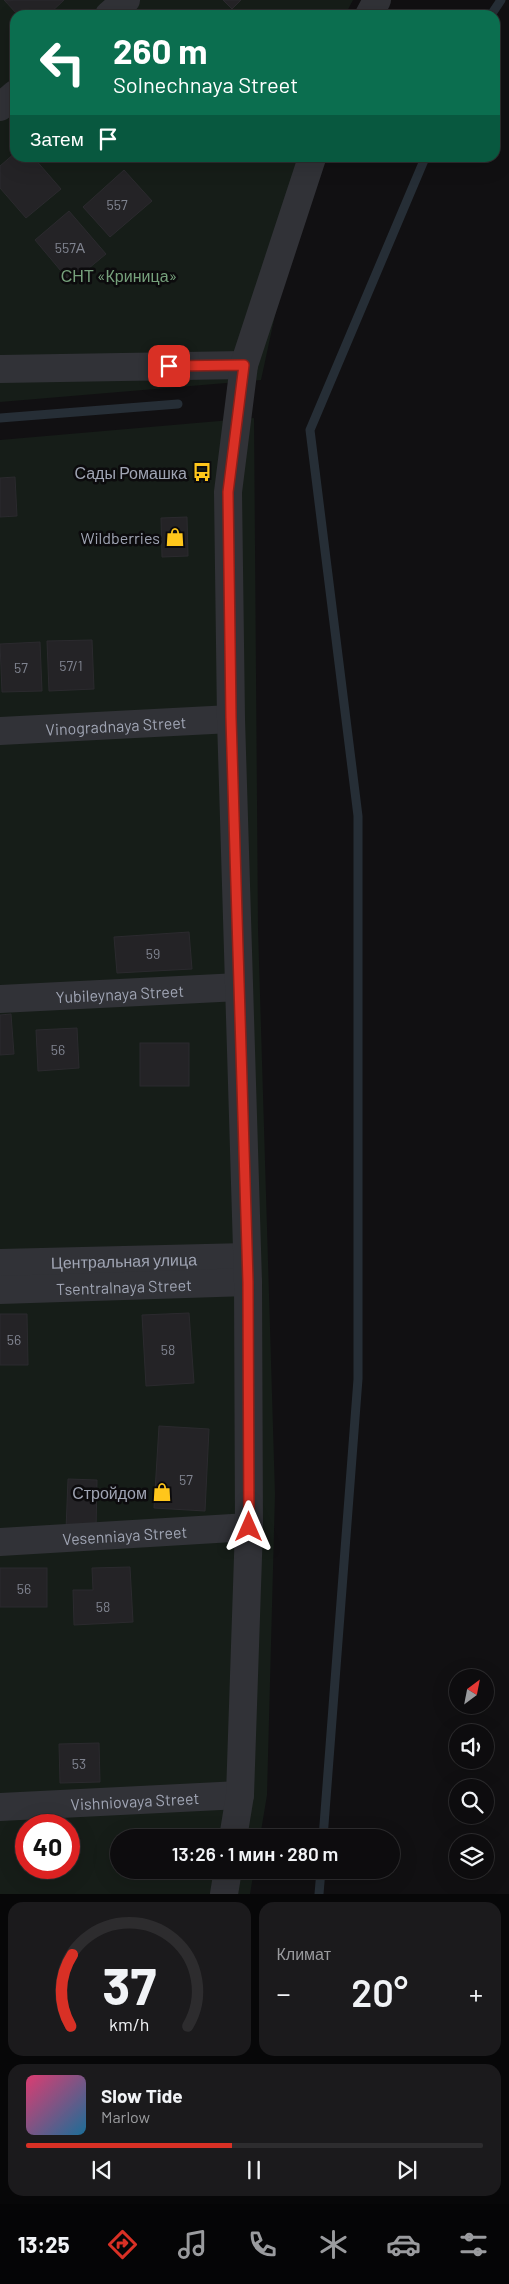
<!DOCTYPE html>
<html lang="ru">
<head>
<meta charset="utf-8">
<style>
  body { margin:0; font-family:Barlow,sans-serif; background:#1b1a1c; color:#f1f3f6; height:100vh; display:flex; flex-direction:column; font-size:19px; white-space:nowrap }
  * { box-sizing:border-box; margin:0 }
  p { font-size:16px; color:#9a9b9e }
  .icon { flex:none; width:28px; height:28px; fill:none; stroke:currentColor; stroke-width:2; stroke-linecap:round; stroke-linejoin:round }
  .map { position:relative; height:1894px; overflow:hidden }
  .panel { display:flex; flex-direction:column; gap:8px; padding:8px; background:#070708; flex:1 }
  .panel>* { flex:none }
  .top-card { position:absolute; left:10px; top:10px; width:490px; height:152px; border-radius:15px; box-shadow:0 5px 20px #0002,0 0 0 1px #2d2c2e; background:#0b6e4f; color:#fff; overflow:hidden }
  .needle { width:32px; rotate:32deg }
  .buttons { position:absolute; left:449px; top:1669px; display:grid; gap:10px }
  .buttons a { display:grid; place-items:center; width:45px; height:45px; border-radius:50%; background:#0d0c0e; box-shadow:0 5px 20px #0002,0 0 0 1px #2d2c2e; font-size:25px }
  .speed { position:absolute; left:15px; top:1814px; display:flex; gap:10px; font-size:25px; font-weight:700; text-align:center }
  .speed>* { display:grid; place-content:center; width:65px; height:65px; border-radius:50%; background:#0d0c0e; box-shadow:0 5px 20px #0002,0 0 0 1px #2d2c2e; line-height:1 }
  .speed .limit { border:8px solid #d22; background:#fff; color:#111 }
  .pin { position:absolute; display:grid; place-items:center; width:42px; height:42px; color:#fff; margin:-21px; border-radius:10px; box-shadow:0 2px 8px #0006 }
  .me { position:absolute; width:55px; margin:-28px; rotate:0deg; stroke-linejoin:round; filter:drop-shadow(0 0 4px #0008) }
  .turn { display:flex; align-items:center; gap:18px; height:105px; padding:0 20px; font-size:22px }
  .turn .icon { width:65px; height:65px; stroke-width:2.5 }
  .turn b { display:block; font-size:35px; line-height:42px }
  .then { display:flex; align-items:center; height:48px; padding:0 20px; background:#0003; gap:10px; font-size:19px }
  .big { font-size:38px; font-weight:600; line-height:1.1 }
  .panel .widget { flex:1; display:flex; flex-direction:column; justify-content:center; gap:8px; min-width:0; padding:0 18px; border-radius:15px; background:#1b1a1c }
  .panel .dial { align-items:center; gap:0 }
  .dial svg { height:130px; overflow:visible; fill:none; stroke:#2d2c2e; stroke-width:7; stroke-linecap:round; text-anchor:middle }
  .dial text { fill:#f1f3f6; stroke:none }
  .song { display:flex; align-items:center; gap:15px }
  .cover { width:60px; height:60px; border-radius:8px; background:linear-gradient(135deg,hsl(340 70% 55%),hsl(200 70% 35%)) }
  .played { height:5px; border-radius:2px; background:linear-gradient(90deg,#d93025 45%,#2d2c2e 45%) }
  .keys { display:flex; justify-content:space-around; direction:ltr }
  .heat { display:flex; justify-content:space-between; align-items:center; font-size:28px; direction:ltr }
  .panel .tiles { flex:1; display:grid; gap:8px; grid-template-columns:1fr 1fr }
  .widget:last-child { grid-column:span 2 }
  .trip { position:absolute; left:110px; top:1829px; width:290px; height:50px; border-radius:25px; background:#0d0c0e; box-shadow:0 5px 20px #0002,0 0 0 1px #2d2c2e; font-weight:600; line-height:50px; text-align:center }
  .tabs { display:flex; height:80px; justify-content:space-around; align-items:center; background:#050506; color:#9a9b9e }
  .tabs .icon { width:35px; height:35px }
  .tabs .current { color:#d93025 }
  .tabs b { font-size:22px; color:#f1f3f6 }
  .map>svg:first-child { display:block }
</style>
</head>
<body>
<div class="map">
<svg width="509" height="1894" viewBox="0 0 509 1894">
  <rect width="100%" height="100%" fill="#111012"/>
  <g fill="#161d18" fill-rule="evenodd">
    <polygon points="0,0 353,0 345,15 15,15 15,158 309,158 261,380 0,402"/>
    <path d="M254 418 258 928 275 1494 267 1795 260 1837 119 1838V1870H254L250 1894H0V440ZM26 1825H69V1868H26Z"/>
  </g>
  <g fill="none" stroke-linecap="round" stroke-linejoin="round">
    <g stroke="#262e36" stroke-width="9">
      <polyline points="491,15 501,0"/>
      <polyline points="0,418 178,404"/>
      <polyline points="323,1838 358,1379 358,816 310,430 425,158"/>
      <polyline points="319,1894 321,1870"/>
    </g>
  </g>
  <g fill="#242326" stroke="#2b2a2e">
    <polygon points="4,0 64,0 48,15 18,15"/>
    <polygon points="223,0 241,0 232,9"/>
    <polygon points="15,153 15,158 34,158 61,189 26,218 0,188 0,166"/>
    <polygon points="124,170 152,201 110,237 83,207"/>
    <polygon points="69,211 106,254 71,283 35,240"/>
    <polygon points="15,477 17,516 0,517 0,478"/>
    <polygon points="187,517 188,556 162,557 161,518"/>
    <polygon points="92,640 94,689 49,691 47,641"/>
    <polygon points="40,642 42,691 2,692 0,644"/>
    <polygon points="189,932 192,969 117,973 114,937"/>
    <polygon points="11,1014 14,1054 0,1055 0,1015"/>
    <polygon points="77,1028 79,1068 38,1071 36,1030"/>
    <rect x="140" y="1043" width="49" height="43"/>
    <polygon points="189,1313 194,1383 146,1386 142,1315"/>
    <polygon points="0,1314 27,1314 28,1365 0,1365"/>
    <polygon points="159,1426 209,1429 205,1511 154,1508"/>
    <polygon points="68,1479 97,1480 96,1531 66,1530"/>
    <polygon points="130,1567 133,1622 74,1625 73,1590 93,1590 92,1568"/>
    <rect x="0" y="1568" width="47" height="39"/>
    <polygon points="99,1743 100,1782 60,1783 59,1744"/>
  </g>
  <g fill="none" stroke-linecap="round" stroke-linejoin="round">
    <g stroke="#313237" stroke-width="28">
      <polyline points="109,15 126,0"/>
      <polyline points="369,15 377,0"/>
      <polyline points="0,107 15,94"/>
      <polyline points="0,369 244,365"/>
      <path id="s1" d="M0 731 231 719"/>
      <path id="s2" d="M0 999 239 987"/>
      <path id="s3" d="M0 1263 247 1257"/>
      <path id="s4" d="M0 1290 248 1282"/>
      <path id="s5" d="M0 1542 249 1527"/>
      <path id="s6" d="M0 1807 240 1795"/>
      <polyline points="233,1838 240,1795 249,1527 248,1282 231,719 228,492 244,365 312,158"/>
      <polyline points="224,1894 228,1870"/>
    </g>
  </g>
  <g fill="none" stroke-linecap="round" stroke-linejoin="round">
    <g stroke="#8d1f18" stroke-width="12">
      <polyline id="route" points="169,366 244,365 228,492 231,718 248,1282 249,1527"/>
    </g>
    <use href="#route" stroke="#d93025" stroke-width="9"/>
  </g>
  <defs>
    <g id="bus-bare" transform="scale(1.5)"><path d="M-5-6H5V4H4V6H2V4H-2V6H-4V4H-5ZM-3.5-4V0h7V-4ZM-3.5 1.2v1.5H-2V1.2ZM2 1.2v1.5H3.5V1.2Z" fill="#ffc61b" stroke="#0c0b0d" stroke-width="2.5" paint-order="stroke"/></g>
    <g id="shop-bare" transform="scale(1.5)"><path d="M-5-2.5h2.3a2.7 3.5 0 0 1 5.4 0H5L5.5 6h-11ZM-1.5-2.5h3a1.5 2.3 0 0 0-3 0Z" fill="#ffc61b" stroke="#0c0b0d" stroke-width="2.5" paint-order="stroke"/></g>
  </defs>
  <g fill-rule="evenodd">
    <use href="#bus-bare" x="202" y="472"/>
    <use href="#shop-bare" x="175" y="537"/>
    <use href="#shop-bare" x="162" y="1492"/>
  </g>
  <g text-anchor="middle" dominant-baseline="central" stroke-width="5" stroke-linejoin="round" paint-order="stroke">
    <g font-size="14" fill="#808490">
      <text x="117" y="204">557</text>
      <text x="70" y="247">557А</text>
      <text x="71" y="665">57/1</text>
      <text x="21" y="667">57</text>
      <text x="153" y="953">59</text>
      <text x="58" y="1049">56</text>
      <text x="14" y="1339">56</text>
      <text x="168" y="1349">58</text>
      <text x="186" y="1479">57</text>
      <text x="24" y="1588">56</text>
      <text x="103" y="1606">58</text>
      <text x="79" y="1763">53</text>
    </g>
    <g font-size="16" fill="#76a17c" stroke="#0c0b0d">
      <text x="119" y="275">СНТ «Криница»</text>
    </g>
    <g font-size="16" fill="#a0a5b4" stroke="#0c0b0d" text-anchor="end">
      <text x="187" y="472">Сады Ромашка</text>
      <text x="160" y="537">Wildberries</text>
      <text x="147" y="1492">Стройдом</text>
    </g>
    <g font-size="16" fill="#a0a5b4" stroke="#0c0b0d">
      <text stroke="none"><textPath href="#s1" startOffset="116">Vinogradnaya Street</textPath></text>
      <text stroke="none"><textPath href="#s2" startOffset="120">Yubileynaya Street</textPath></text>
      <text stroke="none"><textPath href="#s3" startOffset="124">Центральная улица</textPath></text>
      <text stroke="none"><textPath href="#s4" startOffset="124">Tsentralnaya Street</textPath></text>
      <text stroke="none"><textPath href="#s5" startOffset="125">Vesenniaya Street</textPath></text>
      <text stroke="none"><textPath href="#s6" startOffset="135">Vishniovaya Street</textPath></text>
    </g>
  </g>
</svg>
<div class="buttons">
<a><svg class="needle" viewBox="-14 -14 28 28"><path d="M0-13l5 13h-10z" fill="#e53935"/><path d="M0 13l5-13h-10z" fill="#9a9b9e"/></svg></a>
<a><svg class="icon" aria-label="sound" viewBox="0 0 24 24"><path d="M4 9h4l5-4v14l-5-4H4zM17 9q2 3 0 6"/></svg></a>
<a><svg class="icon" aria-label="search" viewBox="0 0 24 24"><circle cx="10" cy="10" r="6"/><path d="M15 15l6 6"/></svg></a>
<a><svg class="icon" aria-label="layers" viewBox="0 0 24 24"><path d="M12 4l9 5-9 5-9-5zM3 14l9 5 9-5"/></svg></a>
</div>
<div class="speed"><div class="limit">40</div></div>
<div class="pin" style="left:169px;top:366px;background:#d93025"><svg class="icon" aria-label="arrive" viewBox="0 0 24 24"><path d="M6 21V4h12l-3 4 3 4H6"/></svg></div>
<svg class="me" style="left:249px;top:1527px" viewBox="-20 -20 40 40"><path d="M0-17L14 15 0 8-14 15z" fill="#d93025" stroke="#fff" stroke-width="4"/></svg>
<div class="trip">13:26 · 1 мин · 280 m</div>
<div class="top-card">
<div class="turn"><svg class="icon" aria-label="left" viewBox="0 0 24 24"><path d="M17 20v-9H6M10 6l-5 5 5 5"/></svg><div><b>260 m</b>Solnechnaya Street</div></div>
<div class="then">Затем<svg class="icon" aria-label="arrive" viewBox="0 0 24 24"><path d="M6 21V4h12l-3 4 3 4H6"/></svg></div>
</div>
</div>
<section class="panel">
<div class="tiles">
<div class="widget dial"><svg viewBox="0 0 100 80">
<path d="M14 69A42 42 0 1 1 86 69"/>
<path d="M14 69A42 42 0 0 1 15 25" stroke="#d93025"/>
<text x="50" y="56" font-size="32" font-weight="700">37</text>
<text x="50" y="72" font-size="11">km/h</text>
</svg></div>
<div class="widget"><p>Климат</p>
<div class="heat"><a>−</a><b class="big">20°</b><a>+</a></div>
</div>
<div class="widget">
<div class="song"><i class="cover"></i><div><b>Slow Tide</b><p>Marlow</p></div></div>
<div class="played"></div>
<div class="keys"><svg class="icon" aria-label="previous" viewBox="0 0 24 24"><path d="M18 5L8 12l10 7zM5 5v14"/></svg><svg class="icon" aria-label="pause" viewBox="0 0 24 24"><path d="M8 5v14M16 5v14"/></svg><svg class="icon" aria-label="next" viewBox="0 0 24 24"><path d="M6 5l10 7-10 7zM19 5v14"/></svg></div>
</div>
</div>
</section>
<nav class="tabs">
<b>13:25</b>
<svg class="icon current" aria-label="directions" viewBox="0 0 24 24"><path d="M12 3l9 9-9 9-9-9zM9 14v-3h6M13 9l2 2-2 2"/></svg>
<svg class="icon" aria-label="music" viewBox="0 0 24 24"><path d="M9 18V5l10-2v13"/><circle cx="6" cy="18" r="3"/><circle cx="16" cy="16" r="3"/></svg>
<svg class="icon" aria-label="phone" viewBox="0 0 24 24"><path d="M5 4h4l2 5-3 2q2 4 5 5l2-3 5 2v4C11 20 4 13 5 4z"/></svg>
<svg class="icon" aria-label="climate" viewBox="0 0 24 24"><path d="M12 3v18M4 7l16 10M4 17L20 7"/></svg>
<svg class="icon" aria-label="car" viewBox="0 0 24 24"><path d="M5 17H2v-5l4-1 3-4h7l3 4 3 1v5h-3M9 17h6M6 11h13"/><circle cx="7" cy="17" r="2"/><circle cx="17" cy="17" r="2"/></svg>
<svg class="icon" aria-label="filters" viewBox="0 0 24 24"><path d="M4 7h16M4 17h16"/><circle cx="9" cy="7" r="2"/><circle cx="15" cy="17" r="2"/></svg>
</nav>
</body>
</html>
